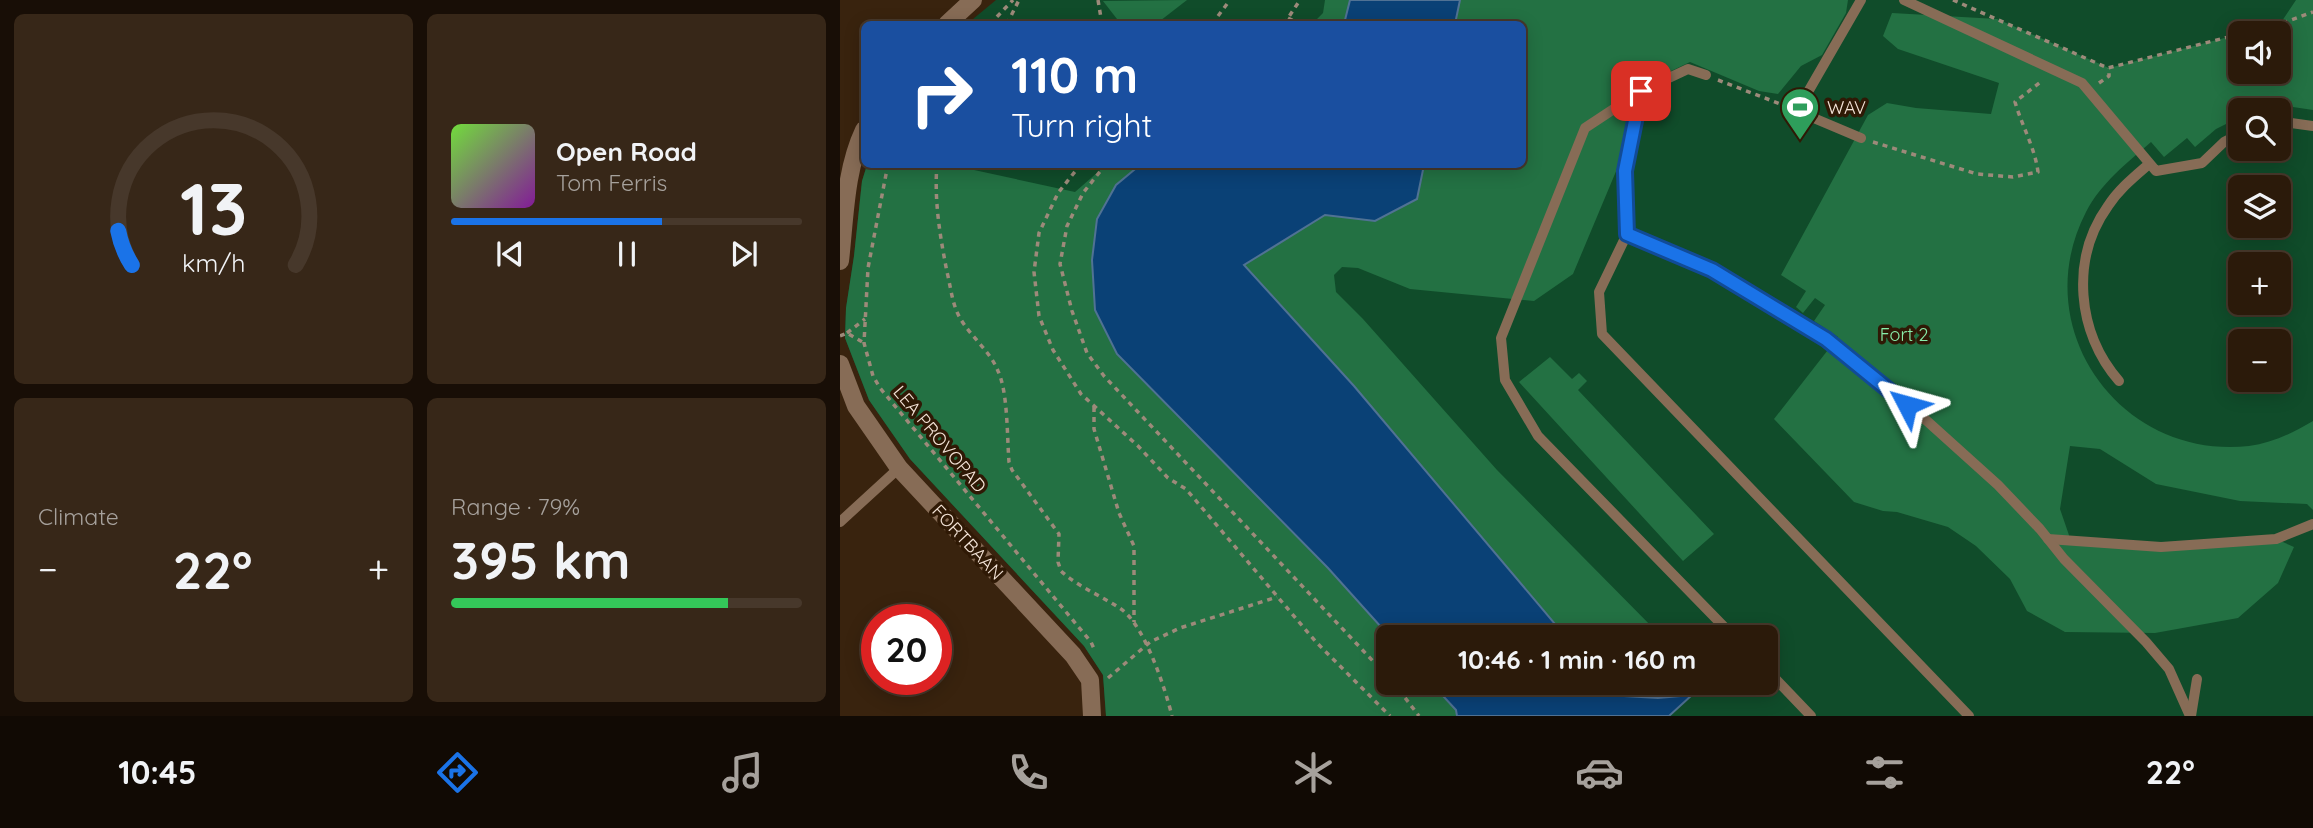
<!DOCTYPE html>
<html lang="en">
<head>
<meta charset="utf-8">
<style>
  body { margin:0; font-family:Quicksand,sans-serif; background:#372718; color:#f1f3f6; height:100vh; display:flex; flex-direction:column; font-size:26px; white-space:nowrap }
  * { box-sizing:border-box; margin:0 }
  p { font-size:23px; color:#a6a19c }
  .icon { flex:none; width:38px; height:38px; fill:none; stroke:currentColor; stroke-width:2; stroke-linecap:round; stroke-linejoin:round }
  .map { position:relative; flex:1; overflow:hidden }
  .sheet { display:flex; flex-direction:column; gap:14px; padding:14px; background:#180e06; width:840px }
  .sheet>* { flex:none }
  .top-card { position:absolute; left:21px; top:21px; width:665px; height:147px; border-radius:10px; box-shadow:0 4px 18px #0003,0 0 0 2px #47382b; background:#1a4fa0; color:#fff; overflow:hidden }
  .controls { position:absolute; left:1388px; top:21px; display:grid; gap:14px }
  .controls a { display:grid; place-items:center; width:63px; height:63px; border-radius:10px; background:#2b1a0a; box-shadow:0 4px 18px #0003,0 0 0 2px #47382b; font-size:35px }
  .speed { position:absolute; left:21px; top:604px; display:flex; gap:14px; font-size:35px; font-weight:700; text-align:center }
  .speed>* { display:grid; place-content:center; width:91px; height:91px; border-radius:50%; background:#2b1a0a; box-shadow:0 4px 18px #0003,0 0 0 2px #47382b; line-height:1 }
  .speed .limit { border:10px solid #d22; background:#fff; color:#111 }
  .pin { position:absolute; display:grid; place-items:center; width:60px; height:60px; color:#fff; margin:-30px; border-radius:14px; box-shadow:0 4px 10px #0006 }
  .me { position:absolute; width:77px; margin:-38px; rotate:309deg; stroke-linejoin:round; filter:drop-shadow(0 0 5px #0008) }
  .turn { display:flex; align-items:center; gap:24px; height:147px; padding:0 35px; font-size:32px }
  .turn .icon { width:91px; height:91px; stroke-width:2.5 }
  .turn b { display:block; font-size:49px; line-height:60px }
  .big { font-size:52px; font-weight:700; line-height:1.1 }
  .sheet .tile { flex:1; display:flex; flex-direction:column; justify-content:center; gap:10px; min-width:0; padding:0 24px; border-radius:10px; background:#372718 }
  .sheet .dial { align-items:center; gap:0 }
  .dial svg { height:182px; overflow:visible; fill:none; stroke:#47382b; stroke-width:7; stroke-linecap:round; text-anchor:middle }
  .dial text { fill:#f1f3f6; stroke:none }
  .song { display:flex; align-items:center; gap:21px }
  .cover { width:84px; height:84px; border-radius:10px; background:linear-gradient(135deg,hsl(100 70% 55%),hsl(290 70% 35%)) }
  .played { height:7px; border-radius:4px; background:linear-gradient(90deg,#1a73e8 60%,#47382b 60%) }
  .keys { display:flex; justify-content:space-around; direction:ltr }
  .heat { display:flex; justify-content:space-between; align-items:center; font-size:38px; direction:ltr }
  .charge { height:10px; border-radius:5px; background:linear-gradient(90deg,#34c759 79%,#47382b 0) }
  .sheet .tiles { flex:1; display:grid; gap:14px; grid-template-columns:repeat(2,1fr) }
  .trip { position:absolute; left:536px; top:625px; width:402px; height:70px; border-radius:10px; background:#2b1a0a; box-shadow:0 4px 18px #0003,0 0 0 2px #47382b; font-weight:700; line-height:70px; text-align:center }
  .tabs { display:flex; height:112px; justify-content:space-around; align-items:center; background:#110a04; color:#a6a19c }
  .tabs .icon { width:49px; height:49px }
  .tabs .active { color:#1a73e8 }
  .tabs b { font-size:32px; color:#f1f3f6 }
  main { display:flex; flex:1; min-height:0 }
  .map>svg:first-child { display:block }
</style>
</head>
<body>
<main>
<section class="sheet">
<div class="tiles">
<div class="tile dial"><svg viewBox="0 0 100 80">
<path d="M14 69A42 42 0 1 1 86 69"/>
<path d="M14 69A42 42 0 0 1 8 54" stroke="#1a73e8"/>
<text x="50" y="56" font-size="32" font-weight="700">13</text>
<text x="50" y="72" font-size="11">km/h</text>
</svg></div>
<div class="tile">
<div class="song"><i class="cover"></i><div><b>Open Road</b><p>Tom Ferris</p></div></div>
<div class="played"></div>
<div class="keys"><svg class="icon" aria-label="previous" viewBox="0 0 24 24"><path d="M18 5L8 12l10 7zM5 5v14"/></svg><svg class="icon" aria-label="pause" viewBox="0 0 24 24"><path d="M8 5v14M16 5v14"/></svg><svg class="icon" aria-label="next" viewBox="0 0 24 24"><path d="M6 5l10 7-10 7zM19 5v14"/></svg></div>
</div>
<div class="tile"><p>Climate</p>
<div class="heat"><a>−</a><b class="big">22°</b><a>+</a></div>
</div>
<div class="tile"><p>Range · 79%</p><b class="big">395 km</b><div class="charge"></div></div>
</div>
</section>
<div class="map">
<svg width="1473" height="716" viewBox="0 0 1473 716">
  <rect width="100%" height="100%" fill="#39230e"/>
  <path fill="#104c2a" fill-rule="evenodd" d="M156 0H1473V716H266L263 675 244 646 70 459 29 400 5 338 6 308 14 256 22 181 27 165 682 164V24H127ZM1400 33H1438V72H1400ZM1400 110H1438V149H1400ZM1400 187H1438V226H1400ZM1400 264H1438V303H1400ZM1400 341H1438V380H1400ZM548 637H926V682H548Z"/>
  <g fill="#237143">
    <polygon points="347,0 316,24 293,24 277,19 263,1"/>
    <polygon points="485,0 510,0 504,24 472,24 483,13"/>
    <polygon points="620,0 1008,0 1006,13 982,55 961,66 938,94 919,91 850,62 829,72 808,95 733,274 694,301 570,289 518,268 502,267 494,275 496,292 523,319 657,470 822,637 726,637 514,386 404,265 485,215 535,221 576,199 584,165 682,164 682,24 615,24"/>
    <path d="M1456 0H1473V110L1453 107 1400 110V117L1376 129 1355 147 1347 138 1324 157 1311 142C1287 163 1261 183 1246 212 1186 328 1280 460 1409 446 1432 443 1453 433 1473 421V510L1467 504 1400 501 1316 484 1260 449 1230 446 1220 509 1231 541 1321 547 1436 539 1454 547 1438 583 1398 618 1315 633 1225 632 1187 611 1170 579 1136 546 1108 527 1057 512 1043 511 1014 502 934 419 998 337 974 321 985 305 975 298 963 313 956 307 966 291 941 275 1028 115 1047 103 1076 108 1151 114 1159 83 1058 49 1043 36 1052 13 1157 19 1269 68 1400 34V72H1438V33H1404L1440 24Z"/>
    <path d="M27 165H111L235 192 266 165H300C247 210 251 245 255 310L550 637H548V682L591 683 616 710 617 716H266L263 675 244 646 70 459 29 400 5 338 6 308 14 256 22 181Z"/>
    <polygon points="710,357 732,379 739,373 747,381 738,390 874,534 843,561 679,382"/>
    <polygon points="762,683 862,683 852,695 818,698 784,696"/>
  </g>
  <g fill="#0a4176" stroke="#507294" stroke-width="2">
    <polygon points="510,0 620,0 615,24 504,24"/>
    <polygon points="300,165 584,165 577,199 535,221 485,215 404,265 514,386 726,637 550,637 488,568 277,354 255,310 252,260 257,219 276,185"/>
    <polygon points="762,683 784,696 818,698 852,695 829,716 617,716 616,710 591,683"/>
  </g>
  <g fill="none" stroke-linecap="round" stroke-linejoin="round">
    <g stroke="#9d8a7a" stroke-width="3.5" stroke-dasharray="5 5" stroke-linecap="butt">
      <polyline points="258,0 262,24"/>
      <polyline points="1113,0 1268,68 1400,34"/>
      <polyline points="448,18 459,24"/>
      <polyline points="150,24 173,0"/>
      <polyline points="167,24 179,0"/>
      <polyline points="372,24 390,0"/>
      <polyline points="444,24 460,0"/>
      <polyline points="1404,33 1440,24 1473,12"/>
      <polyline points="878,80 943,105"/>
      <polyline points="1259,83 1269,76 1269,68"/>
      <path d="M1033 142 1137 174 1173 177 1198 172C1195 148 1182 126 1175 102L1203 80"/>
      <polyline points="48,164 28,268 24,343 33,376 40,388 251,642 255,651"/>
      <path d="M97 164C94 201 100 236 107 272 111 288 112 304 120 318 131 337 150 351 158 371 168 392 167 437 169 462L172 470 219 534 218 562 221 571C238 587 262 596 281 609 305 626 325 688 332 716"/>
      <polyline points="241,164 218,193 199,233 194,272 199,316 213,350 241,394 298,446 328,478 346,489 476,642 550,716"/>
      <polyline points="266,164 243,193 227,226 220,264 232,311 247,353 264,376 548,677"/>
      <polyline points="7,333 25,319"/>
      <polyline points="0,336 7,333 24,343"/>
      <polyline points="254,407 254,429 279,513 294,546 294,622"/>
      <polyline points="268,678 310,642 340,628 437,597"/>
      <polyline points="553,682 579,716"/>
    </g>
    <g stroke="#876c56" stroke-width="10">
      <polyline points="1021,0 957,111 1021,138"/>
      <polyline points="1064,0 1242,83 1316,171 1362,163 1384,142 1400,134"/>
      <polyline points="801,91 745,128 661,338 665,380 698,436 894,637"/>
      <polyline points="1438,123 1451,123 1473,126"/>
      <polyline points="787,234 785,171 801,91 848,69 866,75"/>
      <path d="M1279 381C1237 333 1230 259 1268 206 1279 189 1294 177 1309 164"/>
      <polyline points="0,522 59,468"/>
      <polyline points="1208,539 1321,547 1436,539 1473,524"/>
      <polyline points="926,669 971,716"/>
      <polyline points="1129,716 762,334 759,292 787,234 872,270 986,339 1087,421 1158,485 1200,529 1224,559 1306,642 1329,669 1350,716"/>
      <polyline points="1351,716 1357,679"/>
    </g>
    <g stroke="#876c56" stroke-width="18">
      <polyline points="107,24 133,0"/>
      <path d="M0 261C5 217 5 170 24 130"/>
      <polyline points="0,364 16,406 59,468 233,655 250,680 252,716"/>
    </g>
  </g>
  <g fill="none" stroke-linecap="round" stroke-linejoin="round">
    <g stroke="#114b97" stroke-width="18">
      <polyline id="route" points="801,91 785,171 787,234 872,270 986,339 1067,405"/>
    </g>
    <use href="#route" stroke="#1a73e8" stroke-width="12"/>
  </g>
  <defs>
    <g id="stadium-pin" transform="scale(2.0125)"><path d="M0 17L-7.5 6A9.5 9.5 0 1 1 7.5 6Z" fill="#2e9e5b" stroke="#2f1905"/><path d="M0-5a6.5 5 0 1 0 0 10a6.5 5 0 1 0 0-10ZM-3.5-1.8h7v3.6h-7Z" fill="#fff"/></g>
  </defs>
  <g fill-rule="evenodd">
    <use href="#stadium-pin" x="960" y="107"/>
  </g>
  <g text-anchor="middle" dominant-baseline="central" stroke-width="7" stroke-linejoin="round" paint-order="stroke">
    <g font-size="18" fill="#f5e5d9" stroke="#2f1905" text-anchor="start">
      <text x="987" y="107">WAV</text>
    </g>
    <g font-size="18" fill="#8ea" stroke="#2f1905">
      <text x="1064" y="334">Fort 2</text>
    </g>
    <g font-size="18" fill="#f5e5d9" stroke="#2f1905">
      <text transform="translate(100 439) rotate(50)">LEA PROVOPAD</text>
      <text transform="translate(128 542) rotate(47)">FORTBAAN</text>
    </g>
  </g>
</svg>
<div class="controls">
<a><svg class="icon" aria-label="sound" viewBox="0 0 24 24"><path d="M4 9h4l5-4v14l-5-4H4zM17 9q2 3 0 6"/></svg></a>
<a><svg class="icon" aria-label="search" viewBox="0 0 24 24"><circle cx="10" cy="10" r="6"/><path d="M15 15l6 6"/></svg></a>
<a><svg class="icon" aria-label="layers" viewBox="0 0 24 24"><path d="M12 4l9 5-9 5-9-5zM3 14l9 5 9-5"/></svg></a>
<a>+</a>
<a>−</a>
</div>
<div class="speed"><div class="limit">20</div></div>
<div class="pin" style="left:801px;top:91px;background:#d93025"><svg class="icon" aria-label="arrive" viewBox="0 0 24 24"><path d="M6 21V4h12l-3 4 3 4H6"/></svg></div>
<svg class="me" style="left:1067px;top:405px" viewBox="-20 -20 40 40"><path d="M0-17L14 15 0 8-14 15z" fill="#1a73e8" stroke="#fff" stroke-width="4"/></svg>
<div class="trip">10:46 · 1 min · 160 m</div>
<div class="top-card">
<div class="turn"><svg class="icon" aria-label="right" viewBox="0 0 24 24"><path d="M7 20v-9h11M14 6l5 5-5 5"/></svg><div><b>110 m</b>Turn right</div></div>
</div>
</div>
</main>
<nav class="tabs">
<b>10:45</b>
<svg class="icon active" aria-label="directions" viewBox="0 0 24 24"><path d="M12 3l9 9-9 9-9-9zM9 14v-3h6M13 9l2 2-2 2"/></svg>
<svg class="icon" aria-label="music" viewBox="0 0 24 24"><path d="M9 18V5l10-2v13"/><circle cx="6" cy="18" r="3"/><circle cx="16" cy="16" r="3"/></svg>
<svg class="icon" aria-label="phone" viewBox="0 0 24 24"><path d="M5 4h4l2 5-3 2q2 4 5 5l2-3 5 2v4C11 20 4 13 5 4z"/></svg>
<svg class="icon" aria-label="climate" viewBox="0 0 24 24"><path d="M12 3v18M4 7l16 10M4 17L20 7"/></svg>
<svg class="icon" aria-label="car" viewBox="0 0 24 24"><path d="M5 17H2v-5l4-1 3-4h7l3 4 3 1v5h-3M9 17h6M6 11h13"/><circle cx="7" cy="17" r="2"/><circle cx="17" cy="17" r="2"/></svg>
<svg class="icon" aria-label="filters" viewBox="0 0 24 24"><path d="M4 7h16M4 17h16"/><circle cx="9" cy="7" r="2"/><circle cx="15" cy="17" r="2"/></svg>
<b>22°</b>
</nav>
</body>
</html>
